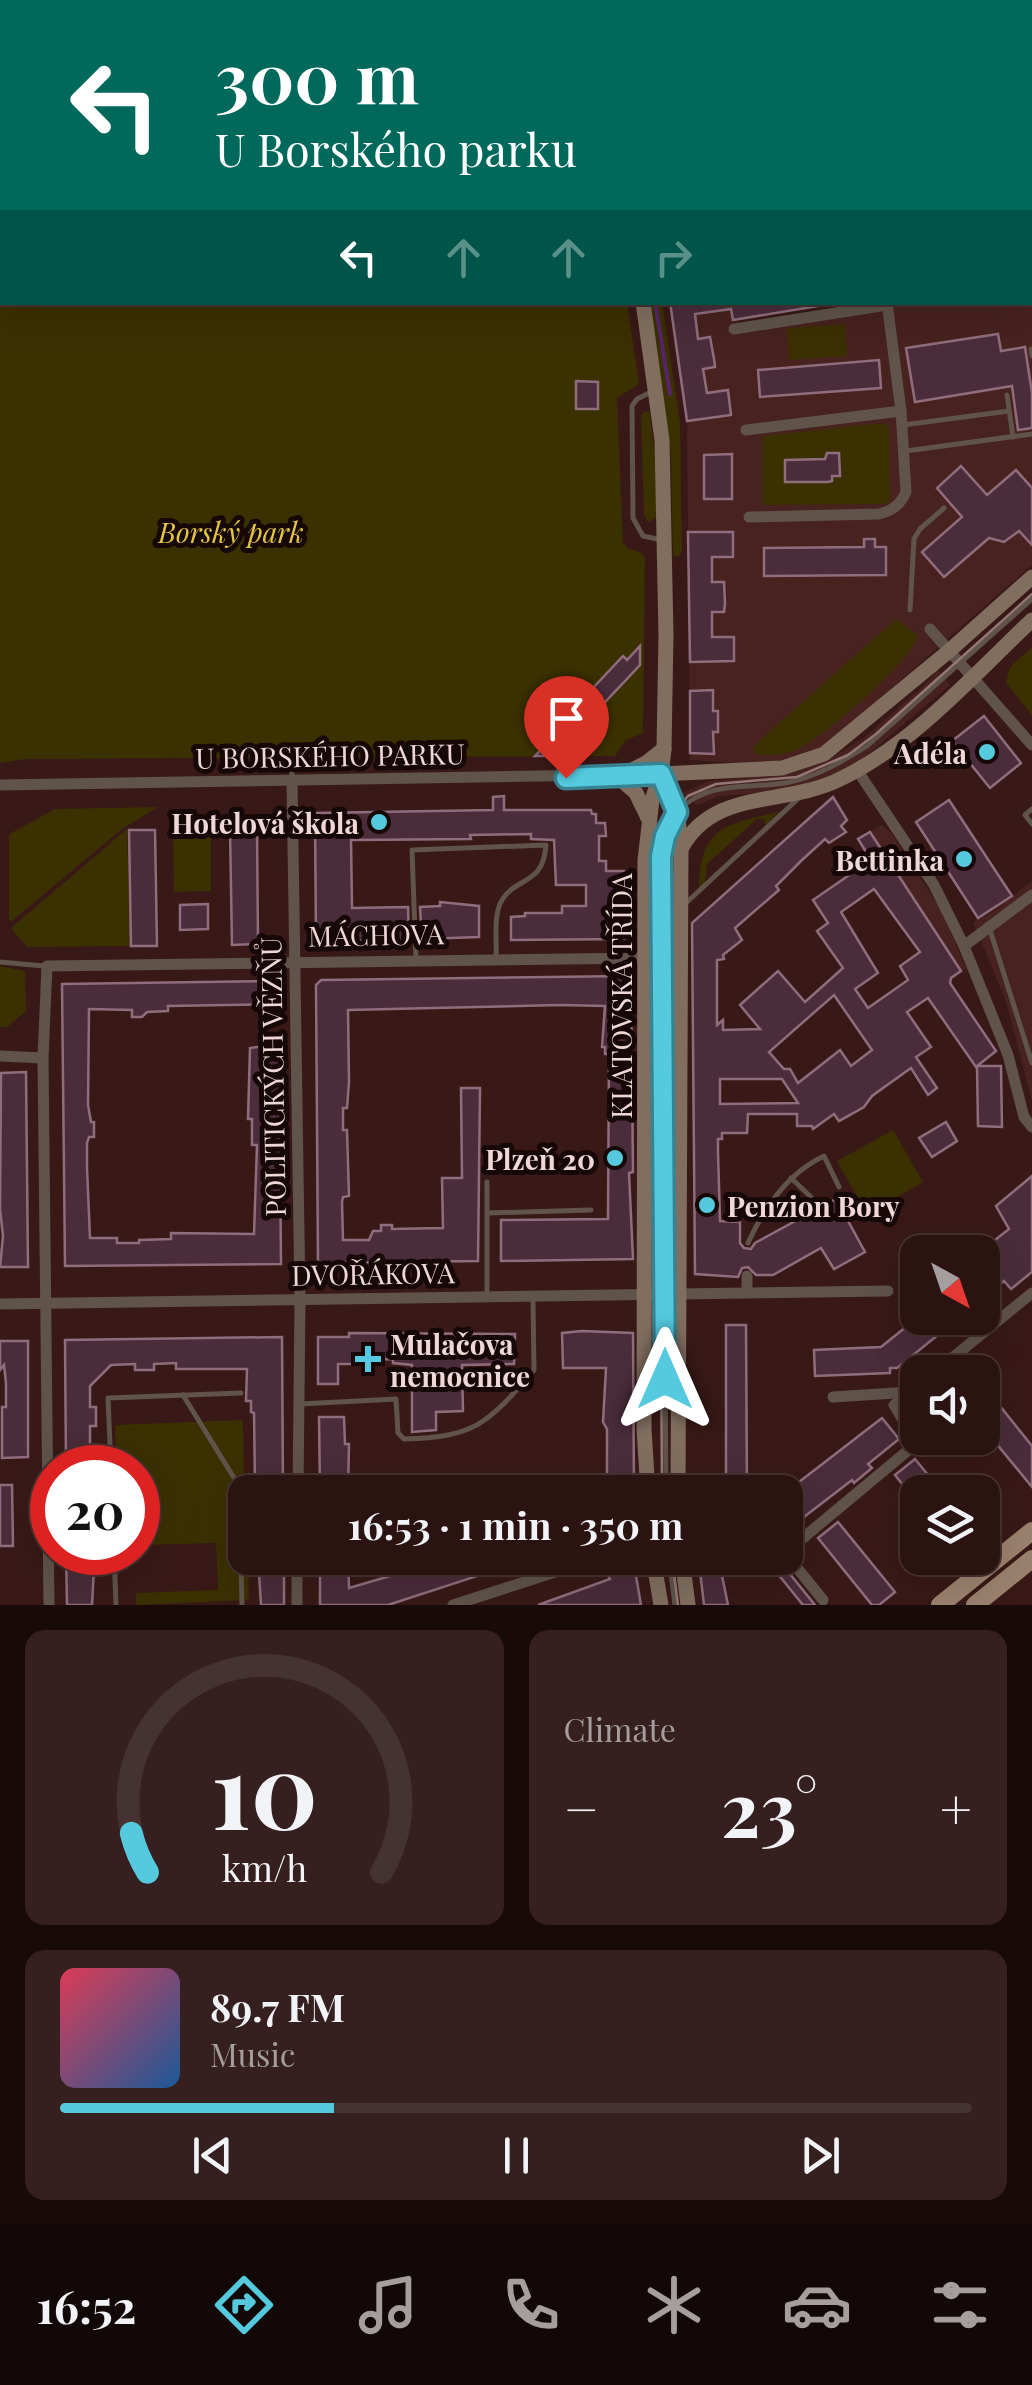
<!DOCTYPE html>
<html lang="en">
<head>
<meta charset="utf-8">
<style>
  body { margin:0; font-family:"Playfair Display",serif; background:#36201f; color:#f1f3f6; height:100vh; display:flex; flex-direction:column; font-size:38px; white-space:nowrap }
  * { box-sizing:border-box; margin:0 }
  p { font-size:32px; color:#a59e9f }
  .icon { flex:none; width:55px; height:55px; fill:none; stroke:currentColor; stroke-width:2; stroke-linecap:round; stroke-linejoin:round }
  .map { position:relative; height:1605px; overflow:hidden }
  .panel { display:flex; flex-direction:column; gap:25px; padding:25px; background:#170a09; flex:1 }
  .panel>* { flex:none }
  .hud { position:absolute; left:0px; top:0px; width:1032px; height:305px; box-shadow:0 10px 40px #0002,0 0 0 2px #463231; background:#00695c; color:#fff; overflow:hidden }
  .needle { width:65px; rotate:140deg }
  .tools { position:absolute; left:900px; top:1235px; display:grid; gap:20px }
  .tools a { display:grid; place-items:center; width:100px; height:100px; border-radius:20px; background:#2a1311; box-shadow:0 10px 40px #0002,0 0 0 2px #463231; font-size:50px }
  .speed { position:absolute; left:30px; top:1445px; display:flex; gap:20px; font-size:50px; font-weight:700; text-align:center }
  .speed>* { display:grid; place-content:center; width:130px; height:130px; border-radius:50%; background:#2a1311; box-shadow:0 10px 40px #0002,0 0 0 2px #463231; line-height:1 }
  .speed .limit { border:15px solid #d22; background:#fff; color:#111 }
  .pin { position:absolute; display:grid; place-items:center; width:85px; height:85px; color:#fff; margin:-102px -42px; border-radius:50% 50% 50% 0; rotate:-45deg; box-shadow:0 0 10px #0007 }
  .pin .icon { rotate:45deg }
  .me { position:absolute; width:110px; margin:-55px; rotate:0deg; stroke-linejoin:round; filter:drop-shadow(0 0 8px #0008) }
  .turn { display:flex; align-items:center; gap:35px; height:210px; padding:0 50px; font-size:45px }
  .turn .icon { width:130px; height:130px; stroke-width:2.5 }
  .turn b { display:block; font-size:70px; line-height:85px }
  .lanes { display:flex; align-items:center; height:95px; padding:0 50px; background:#0003; justify-content:center; gap:50px; direction:ltr }
  .lanes .off { opacity:.35 }
  .big { font-size:75px; font-weight:700; line-height:1.1 }
  .panel .tile { flex:1; display:flex; flex-direction:column; justify-content:center; gap:15px; min-width:0; padding:0 35px; border-radius:20px; background:#36201f }
  .panel .dial { align-items:center; gap:0 }
  .dial svg { height:260px; overflow:visible; fill:none; stroke:#463231; stroke-width:7; stroke-linecap:round; text-anchor:middle }
  .dial text { fill:#f1f3f6; stroke:none }
  .song { display:flex; align-items:center; gap:30px }
  .cover { width:120px; height:120px; border-radius:15px; background:linear-gradient(135deg,hsl(350 70% 55%),hsl(210 70% 35%)) }
  .played { height:10px; border-radius:5px; background:linear-gradient(90deg,#55cadf 30%,#463231 30%) }
  .keys { display:flex; justify-content:space-around; direction:ltr }
  .heat { display:flex; justify-content:space-between; align-items:center; font-size:55px; direction:ltr }
  .panel .tiles { flex:1; display:grid; gap:25px; grid-template-columns:1fr 1fr }
  .tile:last-child { grid-column:span 2 }
  .trip { position:absolute; left:228px; top:1475px; width:575px; height:100px; border-radius:20px; background:#2a1311; box-shadow:0 10px 40px #0002,0 0 0 2px #463231; font-weight:700; line-height:100px; text-align:center }
  .menu { display:flex; height:160px; justify-content:space-around; align-items:center; background:#110807; color:#a59e9f }
  .menu .icon { width:70px; height:70px }
  .menu .current { color:#55cadf }
  .menu b { font-size:45px; color:#f1f3f6 }
  .map>svg:first-child { display:block }
</style>
</head>
<body>
<div class="map">
<svg width="1032" height="1605" viewBox="0 0 1032 1605">
  <rect width="100%" height="100%" fill="#381917"/>
  <g fill="#47221f">
    <polygon points="624,0 1032,0 1032,565 822,749 786,761 753,764 690,760 687,421 670,303 730,303 734,328 898,303 1030,302 1030,2"/>
    <polygon points="937,669 950,685 860,761 819,781 767,793 719,796 698,805 682,793 709,781 789,774 830,759 866,736 930,680"/>
    <polygon points="882,825 892,834 941,910 966,968 951,978 926,917 914,924 858,839"/>
    <polygon points="1032,881 1032,1102 1006,1001 973,922 991,913"/>
  </g>
  <g fill="#3b3000">
    <polygon points="0,0 581,0 582,2 2,2 2,302 627,303 639,384 617,398 623,542 627,548 642,553 645,559 643,733 626,740 615,756 25,759 0,763"/>
    <polygon points="650,303 662,303 680,422 682,551 678,557 673,556 671,457"/>
    <polygon points="845,324 847,356 789,360 787,328"/>
    <polygon points="646,411 650,413 655,457 657,516 649,522 644,516 641,415"/>
    <polygon points="884,423 889,427 890,500 885,504 762,505 762,436"/>
    <path d="M896 619 918 635C913 660 820 741 794 751 782 755 767 756 755 754L753 748 760 740Z"/>
    <polygon points="1032,647 1032,715 1006,683 1010,667"/>
    <polygon points="158,807 122,829 12,921 9,920 9,835 13,832 55,809"/>
    <path d="M779 812 765 826 764 819H757L707 864 705 882 699 887C701 825 726 825 779 812Z"/>
    <polygon points="127,829 130,946 27,947 11,928"/>
    <polygon points="211,829 211,891 174,892 173,830"/>
    <polygon points="0,966 25,971 26,1011 7,1027 0,1027"/>
    <polygon points="893,1130 923,1182 867,1214 837,1161"/>
    <polygon points="243,1420 245,1558 248,1558 249,1600 136,1605 136,1593 218,1590 216,1543 138,1545 138,1468 117,1467 115,1425"/>
  </g>
  <g fill="none" stroke-linecap="round" stroke-linejoin="round">
    <polyline stroke="#562567" stroke-width="4" points="655,302 670,394"/>
  </g>
  <g fill="#4a2c3a" stroke="#906d7c" stroke-width="2.5" fill-rule="evenodd">
    <polygon points="670,302 842,302 733,320 731,309 695,314 698,339 710,337 714,359 715,367 703,369 707,393 728,390 731,415 687,421"/>
    <polygon points="998,334 1001,351 1025,347 1032,393 1032,428 1018,430 1012,386 915,402 906,348"/>
    <polygon points="879,360 881,388 760,397 758,370"/>
    <polygon points="576,381 598,382 598,409 576,409"/>
    <polygon points="827,453 839,453 840,476 832,476 832,481 828,482 785,482 785,460 825,459"/>
    <polygon points="732,454 732,499 704,499 704,455"/>
    <polygon points="961,466 987,495 1016,470 1032,488 1032,545 1019,531 1004,542 989,538 944,577 922,552 962,517 937,488"/>
    <polygon points="688,532 733,532 733,557 712,557 712,582 724,582 725,604 724,612 712,612 712,637 734,637 734,661 690,662"/>
    <polygon points="864,539 875,539 875,547 886,547 886,575 764,576 764,548 864,547"/>
    <polygon points="640,646 640,665 559,751 553,756 535,756 580,709 576,706 623,656 627,660"/>
    <polygon points="713,690 713,711 718,711 718,732 713,732 714,754 690,753 690,691"/>
    <polygon points="984,716 1021,763 990,788 952,741"/>
    <polygon points="504,796 504,810 591,810 592,814 596,814 596,823 605,823 606,836 599,836 599,861 606,861 606,871 624,871 624,878 630,878 631,933 625,939 511,940 511,917 525,916 525,913 562,913 562,906 586,906 586,885 556,885 554,840 531,839 531,834 470,835 471,839 351,840 352,908 408,907 409,940 316,941 315,813 493,810 493,797"/>
    <path d="M833 797 847 820 841 826 846 832 829 843 825 839 802 860 776 886 779 890 735 928 742 940 723 955 724 959 717 960V1025L723 1020V1030L760 1029 740 1005 778 971 805 1002 843 968 817 931 828 923 813 900 871 860 858 839 870 832 961 971 951 978 950 983 996 1051 976 1067 928 998 907 1012 931 1047 916 1057 937 1088 928 1095 911 1068 872 1096 864 1107 839 1121 834 1114 813 1129 812 1126H797V1114H748L747 1133H722V1139H718V1152L720 1221 740 1222V1243L744 1248 751 1249 755 1243 836 1199 865 1252 834 1269 821 1248 773 1275H756L748 1267 742 1268 738 1277 695 1274 692 923ZM874 889 920 952 900 966 908 980 868 1008 855 989 878 973 841 912ZM834 995 872 1050 851 1066 840 1050 798 1083 790 1069H784L769 1052ZM720 1079H782L798 1103 720 1104Z"/>
    <polygon points="949,800 1012,896 978,918 916,822"/>
    <polygon points="257,828 258,944 232,945 230,829"/>
    <polygon points="129,830 155,830 157,946 131,946"/>
    <polygon points="440,902 479,906 479,937 422,939 420,907 440,906"/>
    <polygon points="208,904 208,929 180,930 180,905"/>
    <polygon points="627,976 631,981 633,1172 629,1173 633,1259 501,1261 501,1220 608,1219 609,1054 605,1054 605,1047 602,1047 605,1006 560,1005 348,1010 349,1082 347,1108 343,1108 343,1130 347,1130 349,1196 343,1197 342,1202 343,1240 369,1240 373,1231 381,1231 381,1225 392,1225 392,1229 443,1228 442,1178 462,1178 461,1088 480,1088 478,1261 318,1263 316,985 321,980"/>
    <polygon points="279,981 279,1004 168,1006 168,1011 147,1012 142,1017 132,1017 132,1010 89,1009 88,1105 91,1122 94,1122 94,1137 89,1137 87,1143 87,1168 90,1238 117,1238 117,1243 139,1243 139,1240 171,1239 171,1233 254,1234 257,1145 252,1145 252,1119 248,1119 250,1048 279,1044 281,1264 65,1266 62,984"/>
    <polygon points="977,1066 1001,1066 1002,1127 978,1126"/>
    <polygon points="26,1072 28,1267 0,1267 3,1236 0,1209 1,1073"/>
    <polygon points="946,1122 957,1141 932,1157 919,1138"/>
    <polygon points="1032,1176 1032,1272 1011,1289 1004,1281 982,1298 982,1264 987,1260 980,1252 1009,1229 996,1206"/>
    <polygon points="917,1318 959,1318 897,1368 890,1368 890,1373 815,1376 814,1350 881,1347"/>
    <polygon points="726,1325 746,1325 747,1492 726,1492"/>
    <polygon points="582,1331 633,1333 634,1492 602,1492 603,1480 607,1480 607,1429 603,1422 606,1368 563,1368 562,1333"/>
    <polygon points="349,1333 515,1334 514,1364 462,1365 463,1411 436,1412 436,1430 412,1432 412,1365 393,1363 393,1359 371,1360 371,1364 338,1364 338,1384 318,1384 318,1337 349,1337"/>
    <polygon points="282,1337 283,1492 258,1492 258,1486 255,1486 254,1413 251,1412 251,1401 246,1401 247,1369 176,1369 176,1363 154,1364 154,1370 135,1370 135,1364 111,1365 90,1386 90,1407 96,1407 96,1426 90,1426 90,1448 96,1448 96,1468 66,1468 65,1340"/>
    <polygon points="0,1341 28,1341 28,1457 2,1458 2,1407 6,1407 6,1383 4,1365 0,1370"/>
    <polygon points="992,1396 1032,1446 1032,1487 982,1426 982,1404"/>
    <polygon points="319,1417 344,1417 345,1444 349,1444 348,1492 320,1492"/>
    <polygon points="882,1418 899,1439 868,1464 872,1468 854,1483 852,1480 800,1520 786,1504 790,1498 786,1492"/>
    <polygon points="915,1459 942,1492 918,1492 918,1504 895,1475"/>
    <polygon points="0,1485 12,1485 13,1546 0,1546"/>
    <polygon points="838,1522 895,1592 879,1605 872,1605 818,1538"/>
    <polygon points="66,1552 95,1552 92,1605 67,1605"/>
    <polygon points="258,1558 284,1558 284,1605 261,1605"/>
    <polygon points="320,1558 348,1558 349,1588 451,1558 526,1560 388,1605 320,1605"/>
    <polygon points="765,1558 777,1558 815,1605 803,1605"/>
    <polygon points="719,1561 728,1605 704,1605 699,1563"/>
    <polygon points="634,1564 641,1605 538,1605 610,1579 607,1573"/>
  </g>
  <g fill="none" stroke-linecap="round" stroke-linejoin="round">
    <g stroke="#5f534a" stroke-width="5">
      <polyline points="638,0 639,2"/>
      <polyline points="1030,22 1032,22"/>
      <polyline points="1030,47 1032,46"/>
      <polyline points="1030,108 1032,108"/>
      <polyline points="1030,157 1032,168"/>
      <polyline points="1030,204 1032,203"/>
      <polyline points="1030,254 1032,248"/>
      <polyline points="1031,349 1032,356"/>
      <polyline points="653,391 637,399 632,406 633,518 643,536 662,540"/>
      <polyline points="1007,395 1013,437"/>
      <polyline points="903,425 1009,411"/>
      <polyline points="906,451 1032,434"/>
      <polyline points="910,610 914,539 920,529 944,508"/>
      <polyline points="292,763 292,777"/>
      <path d="M680 809C712 779 750 790 790 782 818 776 843 761 867 746L1032 599"/>
      <polyline points="1032,809 1025,815 1032,824"/>
      <polyline points="655,823 660,852"/>
      <polyline points="686,903 802,795"/>
      <polyline points="990,930 1032,1063"/>
      <path d="M416 959 412 850 546 845C543 886 517 876 502 900 493 915 497 940 496 957"/>
      <polyline points="0,962 44,966"/>
      <polyline points="791,1178 814,1200"/>
      <polyline points="487,1213 591,1210"/>
      <path d="M748 1243C764 1208 788 1173 824 1156L839 1187"/>
      <polyline points="487,1294 487,1182"/>
      <polyline points="183,1395 239,1486 242,1605"/>
      <path d="M300 1404 396 1399 398 1433 404 1439C477 1437 488 1423 534 1370L533 1300"/>
      <polyline points="111,1468 108,1398 241,1393"/>
      <polyline points="666,1492 661,856 673,818"/>
      <polyline points="785,1521 799,1538"/>
      <polyline points="114,1552 116,1605"/>
      <polyline points="669,1558 675,1605"/>
    </g>
    <g stroke="#5f534a" stroke-width="11">
      <polyline points="734,329 887,305"/>
      <polyline points="746,430 901,411"/>
      <path d="M749 517 879 514C892 511 900 505 906 492L901 411 887 302"/>
      <polyline points="930,629 1032,745"/>
      <polyline points="857,770 934,885 964,946 1008,1055 1024,1117 1032,1127"/>
      <polyline points="292,780 300,1299 298,1492"/>
      <polyline points="0,785 661,774"/>
      <polyline points="964,946 1032,895"/>
      <polyline points="0,1056 43,1058"/>
      <polyline points="747,1292 747,1276"/>
      <polyline points="0,1304 888,1291"/>
      <polyline points="935,1372 1032,1293"/>
      <polyline points="833,1397 911,1392"/>
      <polyline points="785,1553 917,1443 894,1405 918,1386"/>
      <polyline points="785,1553 823,1600"/>
      <polyline points="49,1605 43,1058 47,966 645,958"/>
      <polyline points="297,1605 297,1558"/>
      <polyline points="453,1605 599,1558"/>
    </g>
    <g stroke="#816e5f" stroke-width="15">
      <polyline points="598,0 598,2"/>
      <polyline points="643,302 662,440 666,635 664,749 661,774 652,800 645,860 644,1429 648,1492"/>
      <polyline points="661,774 678,817 681,849 678,1492"/>
      <polyline points="661,774 782,768 824,754 949,651 1032,577"/>
      <polyline points="648,818 636,793 618,777 646,763 664,749"/>
      <path d="M681 849C713 789 781 806 836 781 912 746 972 676 1032 620"/>
      <polyline points="653,1558 661,1605"/>
      <polyline points="682,1558 688,1605"/>
    </g>
    <g stroke="#9b826e" stroke-width="18">
      <polyline points="940,1605 1032,1531"/>
      <polyline points="975,1605 1032,1559"/>
    </g>
    <g stroke="#937876" stroke-width="2.5">
      <polyline points="662,1492 658,864 665,823 688,796 716,784 797,777 848,755 876,734 1032,594"/>
      <polyline points="672,1558 678,1605"/>
    </g>
  </g>
  <g fill="none" stroke-linecap="round" stroke-linejoin="round">
    <g stroke="#378391" stroke-width="25">
      <polyline id="route" points="566,778 661,774 677,812 665,836 661,856 665,1379"/>
    </g>
    <use href="#route" stroke="#55cadf" stroke-width="18"/>
  </g>
  <g fill="#55cadf" stroke="#160807" stroke-width="4">
    <circle cx="987" cy="752" r="10"/>
    <circle cx="379" cy="822" r="10"/>
    <circle cx="964" cy="859" r="10"/>
    <circle cx="615" cy="1158" r="10"/>
    <circle cx="707" cy="1205" r="10"/>
    <path d="M363 1344h10v10h10v10h-10v10h-10v-10h-10v-10h10z"/>
  </g>
  <g text-anchor="middle" dominant-baseline="central" stroke-width="10" stroke-linejoin="round" paint-order="stroke">
    <g font-size="28" font-style="italic" fill="#e4c440" stroke="#160807">
      <text x="231" y="531">Borský park</text>
    </g>
    <g font-size="28" font-weight="bold" fill="#eed8d6" stroke="#160807" text-anchor="end">
      <text x="967" y="752">Adéla</text>
      <text x="359" y="822">Hotelová škola</text>
      <text x="944" y="859">Bettinka</text>
      <text x="595" y="1158">Plzeň 20</text>
      <text x="727" y="1205" text-anchor="start">Penzion Bory</text>
      <text x="390" y="1343" text-anchor="start">Mulačova<tspan x="390" dy="32">nemocnice</tspan></text>
    </g>
    <g font-size="28" fill="#eed8d6" stroke="#160807">
      <text transform="translate(330 755) rotate(-1)">U BORSKÉHO PARKU</text>
      <text transform="translate(376 934) rotate(-1)">MÁCHOVA</text>
      <text transform="translate(620 996) rotate(-90)">KLATOVSKÁ TŘÍDA</text>
      <text transform="translate(272 1077) rotate(-91)">POLITICKÝCH VĚZŇŮ</text>
      <text transform="translate(373 1273) rotate(-1)">DVOŘÁKOVA</text>
    </g>
  </g>
</svg>
<div class="tools">
<a><svg class="needle" viewBox="-14 -14 28 28"><path d="M0-13l5 13h-10z" fill="#e53935"/><path d="M0 13l5-13h-10z" fill="#a59e9f"/></svg></a>
<a><svg class="icon" aria-label="sound" viewBox="0 0 24 24"><path d="M4 9h4l5-4v14l-5-4H4zM17 9q2 3 0 6"/></svg></a>
<a><svg class="icon" aria-label="layers" viewBox="0 0 24 24"><path d="M12 4l9 5-9 5-9-5zM3 14l9 5 9-5"/></svg></a>
</div>
<div class="speed"><div class="limit">20</div></div>
<div class="pin" style="left:566px;top:778px;background:#d93025"><svg class="icon" aria-label="arrive" viewBox="0 0 24 24"><path d="M6 21V4h12l-3 4 3 4H6"/></svg></div>
<svg class="me" style="left:665px;top:1379px" viewBox="-20 -20 40 40"><path d="M0-17L14 15 0 8-14 15z" fill="#55cadf" stroke="#fff" stroke-width="4"/></svg>
<div class="trip">16:53 · 1 min · 350 m</div>
<div class="hud">
<div class="turn"><svg class="icon" aria-label="left" viewBox="0 0 24 24"><path d="M17 20v-9H6M10 6l-5 5 5 5"/></svg><div><b>300 m</b>U Borského parku</div></div>
<div class="lanes"><svg class="icon" aria-label="left" viewBox="0 0 24 24"><path d="M17 20v-9H6M10 6l-5 5 5 5"/></svg><svg class="icon off" aria-label="ahead" viewBox="0 0 24 24"><path d="M12 20V5M6 11l6-6 6 6"/></svg><svg class="icon off" aria-label="ahead" viewBox="0 0 24 24"><path d="M12 20V5M6 11l6-6 6 6"/></svg><svg class="icon off" aria-label="right" viewBox="0 0 24 24"><path d="M7 20v-9h11M14 6l5 5-5 5"/></svg></div>
</div>
</div>
<section class="panel">
<div class="tiles">
<div class="tile dial"><svg viewBox="0 0 100 80">
<path d="M14 69A42 42 0 1 1 86 69"/>
<path d="M14 69A42 42 0 0 1 9 57" stroke="#55cadf"/>
<text x="50" y="56" font-size="32" font-weight="700">10</text>
<text x="50" y="72" font-size="11">km/h</text>
</svg></div>
<div class="tile"><p>Climate</p>
<div class="heat"><a>−</a><b class="big">23°</b><a>+</a></div>
</div>
<div class="tile">
<div class="song"><i class="cover"></i><div><b>89.7 FM</b><p>Music</p></div></div>
<div class="played"></div>
<div class="keys"><svg class="icon" aria-label="previous" viewBox="0 0 24 24"><path d="M18 5L8 12l10 7zM5 5v14"/></svg><svg class="icon" aria-label="pause" viewBox="0 0 24 24"><path d="M8 5v14M16 5v14"/></svg><svg class="icon" aria-label="next" viewBox="0 0 24 24"><path d="M6 5l10 7-10 7zM19 5v14"/></svg></div>
</div>
</div>
</section>
<nav class="menu">
<b>16:52</b>
<svg class="icon current" aria-label="directions" viewBox="0 0 24 24"><path d="M12 3l9 9-9 9-9-9zM9 14v-3h6M13 9l2 2-2 2"/></svg>
<svg class="icon" aria-label="music" viewBox="0 0 24 24"><path d="M9 18V5l10-2v13"/><circle cx="6" cy="18" r="3"/><circle cx="16" cy="16" r="3"/></svg>
<svg class="icon" aria-label="phone" viewBox="0 0 24 24"><path d="M5 4h4l2 5-3 2q2 4 5 5l2-3 5 2v4C11 20 4 13 5 4z"/></svg>
<svg class="icon" aria-label="climate" viewBox="0 0 24 24"><path d="M12 3v18M4 7l16 10M4 17L20 7"/></svg>
<svg class="icon" aria-label="car" viewBox="0 0 24 24"><path d="M5 17H2v-5l4-1 3-4h7l3 4 3 1v5h-3M9 17h6M6 11h13"/><circle cx="7" cy="17" r="2"/><circle cx="17" cy="17" r="2"/></svg>
<svg class="icon" aria-label="filters" viewBox="0 0 24 24"><path d="M4 7h16M4 17h16"/><circle cx="9" cy="7" r="2"/><circle cx="15" cy="17" r="2"/></svg>
</nav>
</body>
</html>
